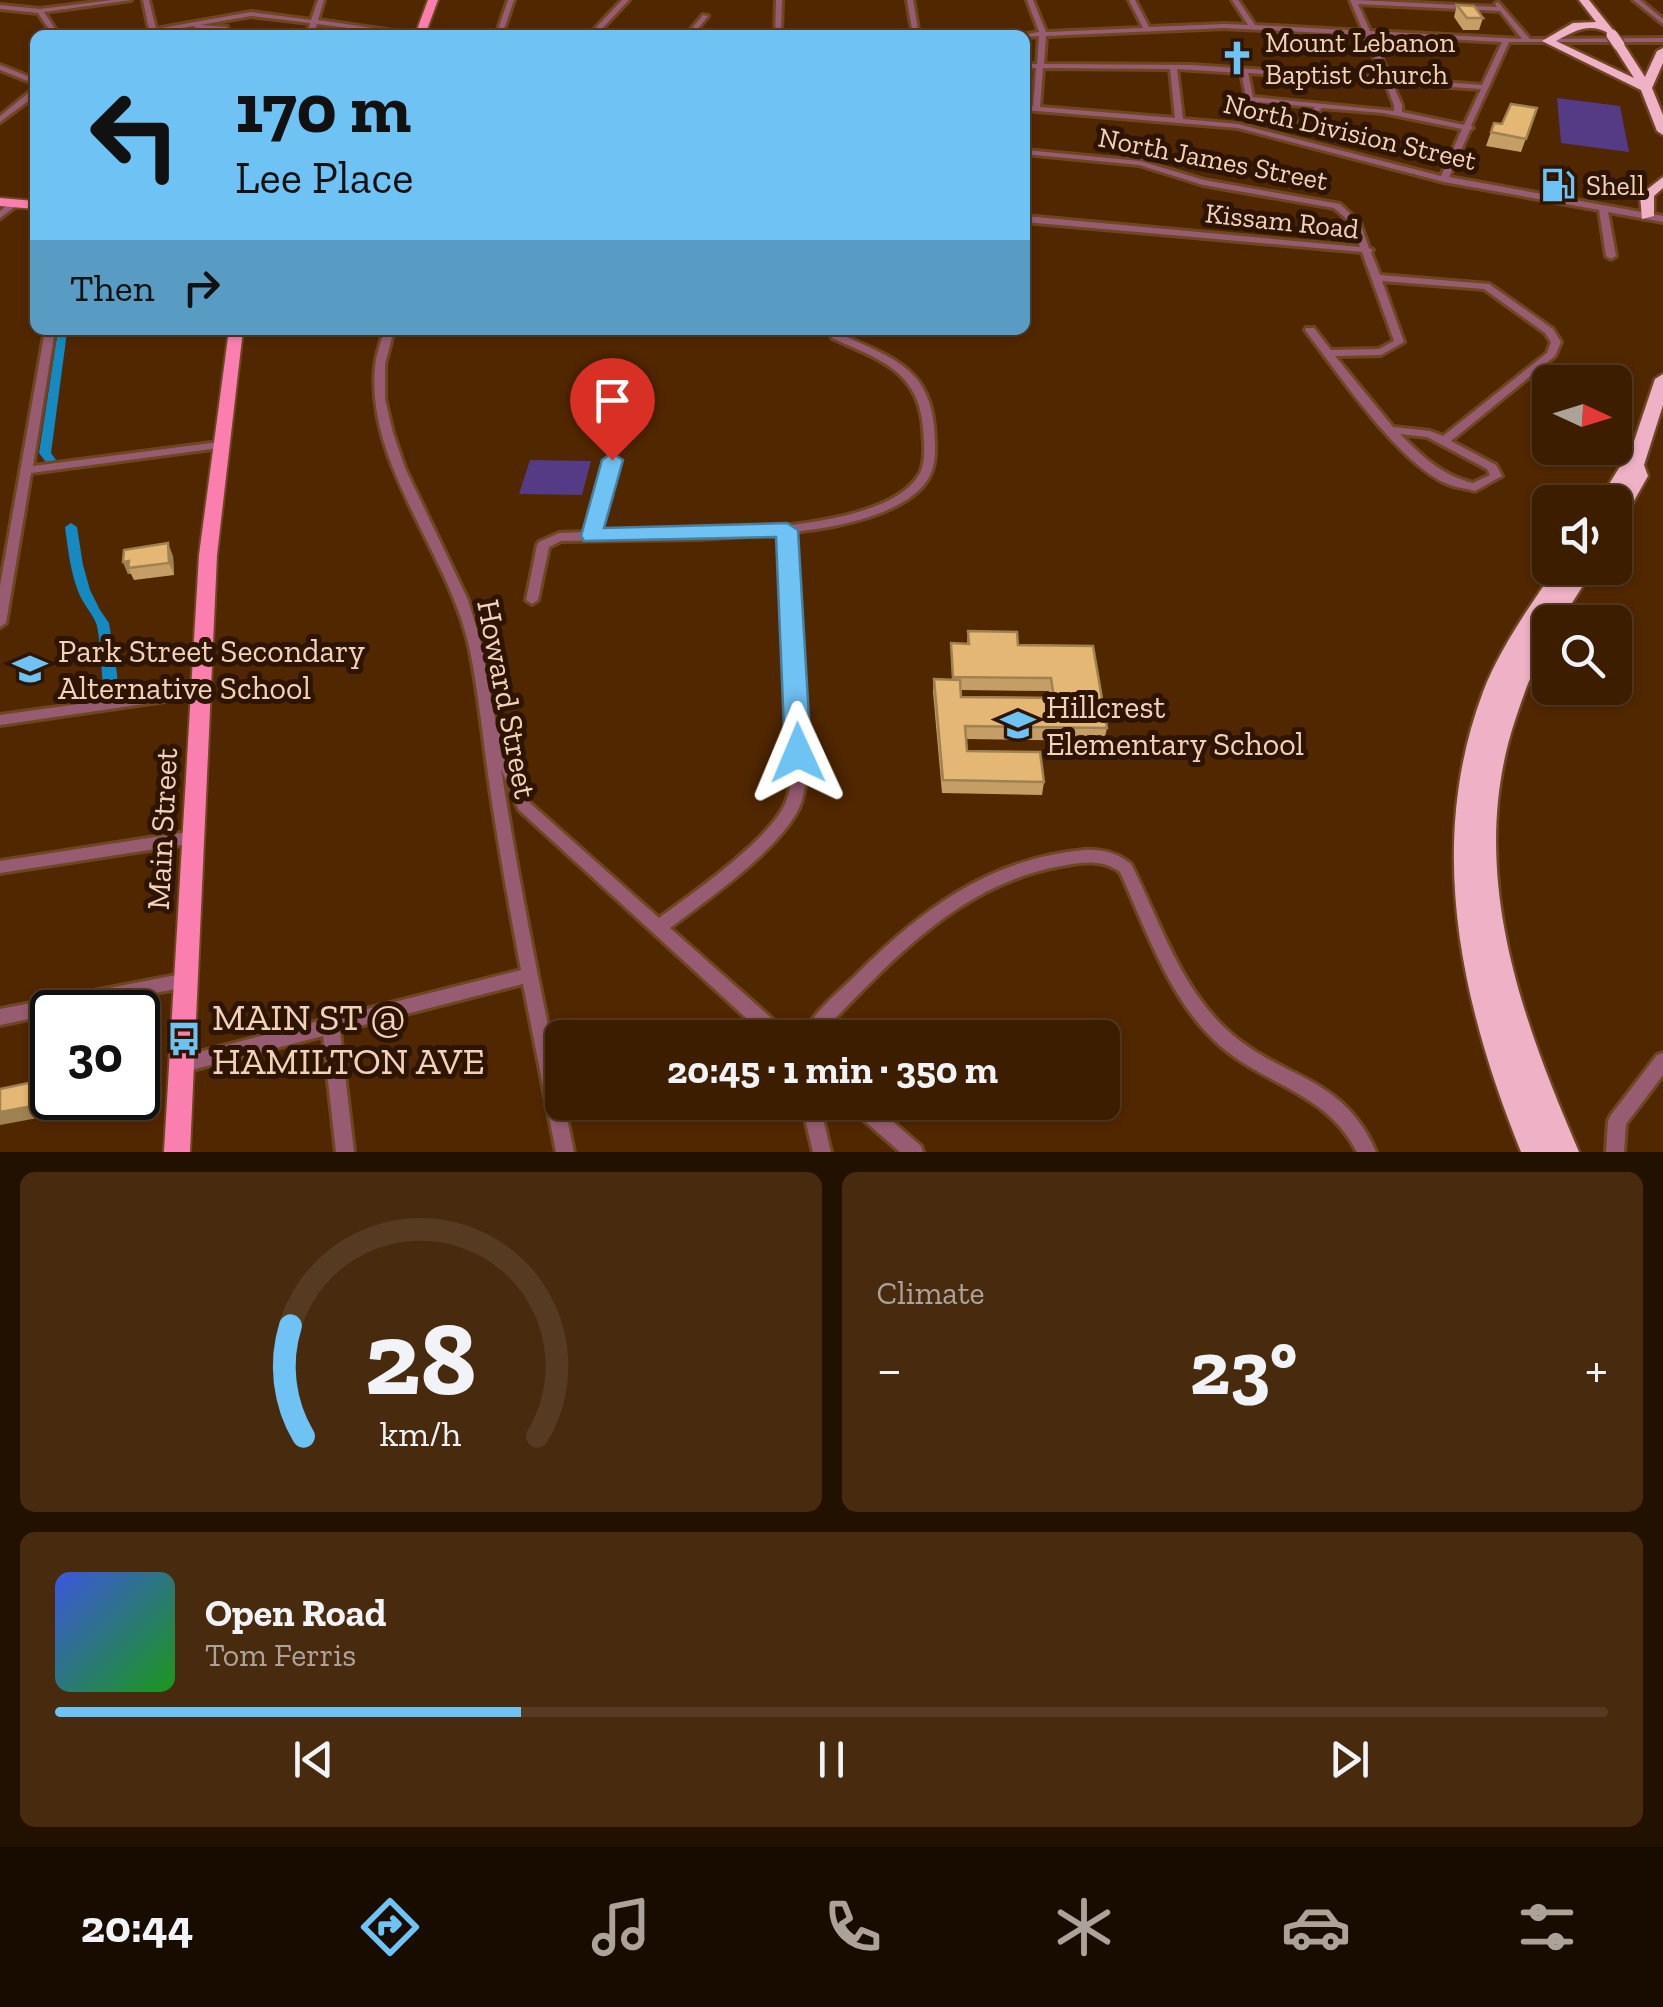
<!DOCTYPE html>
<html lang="en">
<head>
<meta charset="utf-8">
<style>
  body { margin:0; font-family:"Zilla Slab",serif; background:#482a0f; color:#f1f3f6; height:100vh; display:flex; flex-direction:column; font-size:38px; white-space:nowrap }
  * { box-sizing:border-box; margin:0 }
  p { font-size:32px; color:#ada299 }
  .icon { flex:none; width:55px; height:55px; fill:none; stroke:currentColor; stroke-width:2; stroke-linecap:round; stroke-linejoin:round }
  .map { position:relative; height:1152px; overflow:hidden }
  .side { display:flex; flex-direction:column; gap:20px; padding:20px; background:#221000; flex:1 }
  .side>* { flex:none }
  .banner { position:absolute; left:30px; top:30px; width:1000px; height:305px; border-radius:15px; box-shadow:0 2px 8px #0004,0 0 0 2px #563b22; background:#6fc2f4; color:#111; overflow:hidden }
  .needle { width:65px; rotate:94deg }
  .controls { position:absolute; left:1532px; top:365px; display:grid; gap:20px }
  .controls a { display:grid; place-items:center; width:100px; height:100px; border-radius:15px; background:#3d1d00; box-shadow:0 2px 8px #0004,0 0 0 2px #563b22; font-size:50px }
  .speed { position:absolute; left:30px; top:990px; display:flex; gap:20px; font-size:50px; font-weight:700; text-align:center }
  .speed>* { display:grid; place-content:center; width:130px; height:130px; border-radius:50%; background:#3d1d00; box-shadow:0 2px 8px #0004,0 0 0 2px #563b22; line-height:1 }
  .speed .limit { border:5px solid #111; border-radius:15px; background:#fff; color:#111 }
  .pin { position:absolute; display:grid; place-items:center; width:85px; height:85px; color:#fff; margin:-102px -42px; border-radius:50% 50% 50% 0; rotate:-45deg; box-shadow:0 0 10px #0007 }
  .pin .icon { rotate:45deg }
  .me { position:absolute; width:110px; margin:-55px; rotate:359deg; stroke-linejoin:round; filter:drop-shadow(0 0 8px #0008) }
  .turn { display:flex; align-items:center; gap:35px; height:210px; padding:0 40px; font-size:45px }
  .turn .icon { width:130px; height:130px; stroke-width:2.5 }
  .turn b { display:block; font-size:70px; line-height:85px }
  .then { display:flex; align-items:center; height:95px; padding:0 40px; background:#0003; gap:20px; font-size:38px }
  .big { font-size:75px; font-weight:800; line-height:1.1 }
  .side .tile { flex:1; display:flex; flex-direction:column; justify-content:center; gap:15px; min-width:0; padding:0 35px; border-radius:15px; background:#482a0f }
  .side .dial { align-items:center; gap:0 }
  .dial svg { height:260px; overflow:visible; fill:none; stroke:#563b22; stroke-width:7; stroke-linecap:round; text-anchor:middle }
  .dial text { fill:#f1f3f6; stroke:none }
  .song { display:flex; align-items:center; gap:30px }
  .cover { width:120px; height:120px; border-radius:15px; background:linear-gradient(135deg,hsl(230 70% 55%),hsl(120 70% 35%)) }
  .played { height:10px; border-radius:5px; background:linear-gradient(90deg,#6fc2f4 30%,#563b22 30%) }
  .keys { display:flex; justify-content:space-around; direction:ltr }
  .heat { display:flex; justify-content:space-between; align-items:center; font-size:55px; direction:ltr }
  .side .tiles { flex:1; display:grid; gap:20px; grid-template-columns:1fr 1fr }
  .tile:last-child { grid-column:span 2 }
  .trip { position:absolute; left:545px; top:1020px; width:575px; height:100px; border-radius:15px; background:#3d1d00; box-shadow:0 2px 8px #0004,0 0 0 2px #563b22; font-weight:800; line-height:100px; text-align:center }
  .menu { display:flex; height:160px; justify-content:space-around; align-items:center; background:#180c00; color:#ada299 }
  .menu .icon { width:70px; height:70px }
  .menu .selected { color:#6fc2f4 }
  .menu b { font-size:45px; color:#f1f3f6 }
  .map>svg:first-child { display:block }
</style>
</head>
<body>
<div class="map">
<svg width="1663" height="1152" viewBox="0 0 1663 1152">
  <rect width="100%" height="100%" fill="#512700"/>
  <g fill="#553a86">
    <polygon points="1557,98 1620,106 1629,152 1561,143"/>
    <polygon points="530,460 591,461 582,495 519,494"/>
  </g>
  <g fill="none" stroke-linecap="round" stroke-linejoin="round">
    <g fill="#158ac2" fill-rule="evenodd">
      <polygon points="58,330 66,330 67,332 51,453 56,460 50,463 46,462 39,453"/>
      <path d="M71 523 77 527 83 565 90 590 100 610 109 623 117 674 118 695 116 699H106C100 676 102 650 97 626 94 615 82 603 78 591 70 570 68 548 65 527Z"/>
    </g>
    <g stroke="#6e4621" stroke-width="6">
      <g id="minor">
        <polygon points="112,0 131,0 44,12 59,35 53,35 38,13 0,9 0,5 40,9"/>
        <polygon points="143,0 149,0 156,29 251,12 311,20 318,0 324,0 318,20 421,35 402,35 317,24 313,35 307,35 310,23 251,16 200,25 227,27 227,29 225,30 197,29 194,26 145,35 131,35 149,30"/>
        <polygon points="508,0 514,0 502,35 496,35"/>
        <polygon points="622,0 629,0 596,35 589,35"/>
        <polygon points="776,0 782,0 781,35 775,35"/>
        <polygon points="907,0 913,0 919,35 913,35"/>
        <path d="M1027 0H1033L1046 32 1143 28 1129 0H1135L1149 27 1224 24 1248 25 1232 0H1238L1255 25 1363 31 1350 0H1356L1497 7 1495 4 1498 2 1530 39 1663 38V42H1509L1471 126 1473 128 1470 130 1449 177 1663 216V222L1608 212 1616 256 1611 259 1606 256 1599 210 1444 182 1238 128 1025 110V106H1033L1036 68H1025V64H1037L1039 36 1025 37V35H1022L1039 32ZM1358 4 1500 11 1522 39 1370 31ZM1224 28 1365 35 1383 78 1191 65 1044 64 1046 36ZM1372 35 1502 42 1482 85 1390 78ZM1043 68 1170 69 1175 118 1040 107ZM1177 69 1241 73 1247 101 1315 107 1297 125 1301 127 1322 108 1383 113 1462 129 1441 176 1238 124 1183 119ZM1248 73 1385 82 1394 105V111L1253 97ZM1392 83 1481 89 1464 125 1402 112V105Z"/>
        <polygon points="1633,0 1640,0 1663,19 1663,24"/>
        <polygon points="703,15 708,16 693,35 686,35"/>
        <polygon points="0,65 35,79 35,84 0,70"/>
        <polygon points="32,90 35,90 35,96 0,122 0,116"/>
        <path d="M1025 150 1140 161 1204 180 1340 204 1360 223 1369 248 1373 250 1371 252 1380 275 1489 284 1553 329 1561 342 1555 356 1451 441 1496 465 1502 476 1475 491C1465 488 1453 487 1445 483 1396 460 1339 374 1305 330L1306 328H1314L1331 350 1379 349 1394 341 1362 252 1025 222V216L1360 247 1352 224 1334 208 1203 185 1139 165 1025 154ZM1382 281 1484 289 1545 333 1551 342 1547 353 1443 436 1430 431 1393 427 1335 356 1381 355 1404 342ZM1400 434 1427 437 1487 469 1490 475 1473 483C1441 475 1423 457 1400 434Z"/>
        <polygon points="10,203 17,205 0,218 0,211"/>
        <polygon points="45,330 55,330 33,466 219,442 225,445 219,448 31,473 6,623 0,627 0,586"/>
        <path d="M384 330H394L385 364V399L393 433 405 468 468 600 482 646 495 719 530 803 659 918C693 893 768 841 785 804 794 784 792 757 792 735 792 668 783 601 781 534L698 539 561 541 549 547 538 600 532 604 526 600 537 545 539 542 559 533 587 532 607 460 613 457 619 460 599 532C667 532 885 539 920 473 926 461 924 441 923 428 919 370 878 359 832 338L829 330H839L840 334C863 345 890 354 909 371 925 385 932 405 934 426 935 440 937 459 931 473 914 514 833 528 793 532 796 599 805 665 806 732 807 756 809 785 799 808 779 850 708 899 670 928L787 1032 789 1038H768L519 810 501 769C521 897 548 1027 574 1152H556L523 984 340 1031 354 1152H336L323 1036 184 1072 178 1070 175 1064 178 1058 184 1056 323 1020 324 1018 330 1015 335 1017 521 970C509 905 497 840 488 774 482 731 478 688 469 646 448 552 366 465 375 367 376 355 381 342 384 330Z"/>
        <polygon points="201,687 206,689 208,692 206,695 0,725 0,715"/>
        <polygon points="194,831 199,833 202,837 199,841 194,843 0,873 0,861"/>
        <path d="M1084 850C1102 849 1117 853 1131 864 1159 919 1179 985 1226 1029 1280 1080 1342 1073 1376 1152H1357C1326 1090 1260 1085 1214 1040 1168 996 1146 929 1120 872 1102 859 1082 862 1061 866 982 880 922 930 867 986 850 1003 833 1019 819 1038H801C812 1014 833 997 852 979 918 912 987 859 1084 850Z"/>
        <polygon points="187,973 193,975 195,980 193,985 187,987 52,1012 52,1014 0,1025 0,1009"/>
        <polygon points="1663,1053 1663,1075 1626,1124 1624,1152 1606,1152 1608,1121 1611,1115 1657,1055"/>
        <polygon points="801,1102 819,1102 831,1152 813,1152"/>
        <polygon points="847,1102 870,1102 921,1146 923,1152 900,1152 850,1108"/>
      </g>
    </g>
    <g stroke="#6e4621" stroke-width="4">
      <g id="major">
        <polygon points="428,0 438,0 425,35 415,35"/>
        <polygon points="0,198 35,201 35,209 0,206"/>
        <polygon points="229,330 243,330 217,555 190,1152 164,1152 199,555"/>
      </g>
    </g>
    <g stroke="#6e4621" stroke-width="5">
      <g id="highway">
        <path d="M1579 0H1589L1613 30 1608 33C1590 22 1574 31 1556 41L1634 78 1613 45 1615 43H1623L1645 77 1657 51 1663 48V63L1652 88 1663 115V135L1657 131 1641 90 1542 41 1573 23 1596 22Z"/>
        <polygon points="1663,177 1663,188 1654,196 1654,216 1642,219 1640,195"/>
        <polygon points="1663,374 1663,405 1644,465 1648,476 1622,522 1615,524 1615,502 1598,502 1619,468 1627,462 1655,379"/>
        <path d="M1556 568H1594L1560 622H1550C1550 647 1536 664 1527 686 1520 705 1513 725 1508 744 1472 886 1524 1024 1579 1152H1521C1462 1006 1425 846 1483 692 1500 648 1529 607 1556 568Z"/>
      </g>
    </g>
    <use href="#minor" fill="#985c72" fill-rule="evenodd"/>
    <use href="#major" fill="#fa7faf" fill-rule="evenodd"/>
    <use href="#highway" fill="#eeb1c5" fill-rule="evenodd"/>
    <g stroke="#6e4621" stroke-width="14" stroke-linecap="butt">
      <polyline id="highway-bridge" points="1612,35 1619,45"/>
    </g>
    <use href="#highway-bridge" stroke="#eeb1c5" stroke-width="11"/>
  </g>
  <g fill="#c49e64" fill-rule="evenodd">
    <polygon points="1457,5 1483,18 1479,30 1463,30 1454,17"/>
    <polygon points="1537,108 1521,152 1486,146 1494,123 1502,124"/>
    <polygon points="173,556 174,575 134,580 131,574 128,574 123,562"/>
    <path d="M968 631 1018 645 1107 728 1104 741 966 739 967 751 1044 782 1042 795 942 793 933 692 934 679 952 680 951 643 967 644ZM961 690 1049 691 1050 698 961 697Z"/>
  </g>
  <g fill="#a08151">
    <polygon points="168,543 173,556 174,575 169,563"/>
    <polygon points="129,561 128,568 131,574 128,574 123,562"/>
    <polygon points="76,1098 104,1098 102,1106 0,1125 0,1112"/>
  </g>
  <g fill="#e4b874" stroke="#a08151" stroke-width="2.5">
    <polygon points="1457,5 1474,6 1483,18 1467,18"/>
    <polygon points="1511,104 1537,108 1526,139 1491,132 1494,123 1502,124"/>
    <polygon points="168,543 169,563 128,568 129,561 123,562 124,550"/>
    <polygon points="968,631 1017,632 1018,645 1093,646 1107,728 965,726 967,751 1040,752 1044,782 943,780 934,679 960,680 961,697 1054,698 1051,678 953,677 951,643 969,644"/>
    <polygon points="52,1078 52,1098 76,1098 0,1112 0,1089"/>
  </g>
  <polygon fill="#6fc2f4" stroke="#487e9f" stroke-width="2.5" points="612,453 623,460 604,528 787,523 798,530 811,753 807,760 798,763 785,753 776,537 584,541 581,536 602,460"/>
  <defs>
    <g id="church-bare" transform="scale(2.7)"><path d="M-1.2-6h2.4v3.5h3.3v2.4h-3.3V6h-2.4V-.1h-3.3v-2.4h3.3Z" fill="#6fc2f4" stroke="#2d1502" stroke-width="2.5" paint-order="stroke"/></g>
    <g id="fuel-bare" transform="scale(2.7)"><path d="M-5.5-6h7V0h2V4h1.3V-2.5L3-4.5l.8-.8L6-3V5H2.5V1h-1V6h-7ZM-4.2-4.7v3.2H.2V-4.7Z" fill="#6fc2f4" stroke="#2d1502" stroke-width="2.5" paint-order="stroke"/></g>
    <g id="school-bare" transform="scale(2.7)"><path d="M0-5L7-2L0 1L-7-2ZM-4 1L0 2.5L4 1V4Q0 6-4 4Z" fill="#6fc2f4" stroke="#2d1502" stroke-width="2.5" paint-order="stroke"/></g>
    <g id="bus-bare" transform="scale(2.7)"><path d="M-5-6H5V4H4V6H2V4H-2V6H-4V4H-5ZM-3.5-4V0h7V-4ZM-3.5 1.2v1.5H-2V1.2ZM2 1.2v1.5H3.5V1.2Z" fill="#6fc2f4" stroke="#2d1502" stroke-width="2.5" paint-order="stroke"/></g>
  </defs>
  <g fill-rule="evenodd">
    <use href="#church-bare" x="1237" y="58"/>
    <use href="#fuel-bare" x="1558" y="185"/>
    <use href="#school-bare" x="30" y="669"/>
    <use href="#school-bare" x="1018" y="725"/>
    <use href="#bus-bare" x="184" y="1039"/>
  </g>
  <g text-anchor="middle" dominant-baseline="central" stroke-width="10" stroke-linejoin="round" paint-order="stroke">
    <g font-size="28" fill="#f4d2ba" stroke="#2d1502" text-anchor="start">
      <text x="1265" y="42">Mount Lebanon<tspan x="1265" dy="32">Baptist Church</tspan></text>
      <text x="1586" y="185">Shell</text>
    </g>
    <g font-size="28" fill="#f4d2ba" stroke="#2d1502">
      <text transform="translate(1350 132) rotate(13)">North Division Street</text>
      <text transform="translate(1213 159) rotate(11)">North James Street</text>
      <text transform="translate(1282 221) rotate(6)">Kissam Road</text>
    </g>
    <g font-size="32" fill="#f4d2ba" stroke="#2d1502" text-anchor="start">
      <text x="58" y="651">Park Street Secondary<tspan x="58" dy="37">Alternative School</tspan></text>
      <text x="1046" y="707">Hillcrest<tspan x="1046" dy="37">Elementary School</tspan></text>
    </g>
    <g font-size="32" fill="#f4d2ba" stroke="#2d1502">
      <text transform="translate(507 699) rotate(79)">Howard Street</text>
      <text transform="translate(162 829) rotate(-87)">Main Street</text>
    </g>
    <g font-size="38" fill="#f4d2ba" stroke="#2d1502" text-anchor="start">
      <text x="212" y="1017">MAIN ST @<tspan x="212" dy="44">HAMILTON AVE</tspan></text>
    </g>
  </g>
</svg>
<div class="controls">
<a><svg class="needle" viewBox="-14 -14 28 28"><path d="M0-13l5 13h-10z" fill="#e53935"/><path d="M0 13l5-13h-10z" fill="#ada299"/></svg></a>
<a><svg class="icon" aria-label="sound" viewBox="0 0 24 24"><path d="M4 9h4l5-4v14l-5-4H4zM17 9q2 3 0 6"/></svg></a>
<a><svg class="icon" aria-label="search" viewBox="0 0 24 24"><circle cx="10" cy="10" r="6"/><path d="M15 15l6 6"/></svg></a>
</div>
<div class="speed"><div class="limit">30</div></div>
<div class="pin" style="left:612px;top:460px;background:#d93025"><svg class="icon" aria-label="arrive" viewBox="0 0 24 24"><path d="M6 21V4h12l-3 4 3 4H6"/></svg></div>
<svg class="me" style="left:798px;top:753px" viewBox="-20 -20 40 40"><path d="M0-17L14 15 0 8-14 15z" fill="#6fc2f4" stroke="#fff" stroke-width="4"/></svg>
<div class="trip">20:45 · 1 min · 350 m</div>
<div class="banner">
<div class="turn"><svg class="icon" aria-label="left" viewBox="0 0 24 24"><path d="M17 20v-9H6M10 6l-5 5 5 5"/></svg><div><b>170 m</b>Lee Place</div></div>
<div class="then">Then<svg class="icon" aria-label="right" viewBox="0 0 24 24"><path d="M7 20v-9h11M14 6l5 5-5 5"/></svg></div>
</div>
</div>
<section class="side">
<div class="tiles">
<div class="tile dial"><svg viewBox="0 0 100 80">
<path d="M14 69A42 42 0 1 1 86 69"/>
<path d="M14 69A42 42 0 0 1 10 35" stroke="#6fc2f4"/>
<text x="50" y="56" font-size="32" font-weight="700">28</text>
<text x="50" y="72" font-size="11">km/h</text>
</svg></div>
<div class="tile"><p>Climate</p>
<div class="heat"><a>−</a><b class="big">23°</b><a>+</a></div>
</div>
<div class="tile">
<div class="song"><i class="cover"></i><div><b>Open Road</b><p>Tom Ferris</p></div></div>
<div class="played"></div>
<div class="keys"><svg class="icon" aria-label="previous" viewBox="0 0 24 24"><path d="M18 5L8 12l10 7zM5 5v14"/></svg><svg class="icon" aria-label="pause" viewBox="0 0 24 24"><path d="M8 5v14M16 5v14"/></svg><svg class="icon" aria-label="next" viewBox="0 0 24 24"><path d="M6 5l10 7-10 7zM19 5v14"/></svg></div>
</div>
</div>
</section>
<nav class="menu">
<b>20:44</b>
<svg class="icon selected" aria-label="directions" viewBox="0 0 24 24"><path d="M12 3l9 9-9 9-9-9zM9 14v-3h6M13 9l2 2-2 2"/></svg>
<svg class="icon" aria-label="music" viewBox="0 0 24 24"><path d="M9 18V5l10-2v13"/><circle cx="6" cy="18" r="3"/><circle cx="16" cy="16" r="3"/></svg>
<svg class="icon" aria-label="phone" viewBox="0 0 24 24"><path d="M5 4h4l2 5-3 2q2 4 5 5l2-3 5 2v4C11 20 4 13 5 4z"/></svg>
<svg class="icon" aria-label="climate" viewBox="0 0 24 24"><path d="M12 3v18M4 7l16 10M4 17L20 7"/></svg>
<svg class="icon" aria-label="car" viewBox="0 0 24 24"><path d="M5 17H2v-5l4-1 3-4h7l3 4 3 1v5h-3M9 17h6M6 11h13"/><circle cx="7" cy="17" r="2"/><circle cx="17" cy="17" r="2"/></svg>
<svg class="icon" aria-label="filters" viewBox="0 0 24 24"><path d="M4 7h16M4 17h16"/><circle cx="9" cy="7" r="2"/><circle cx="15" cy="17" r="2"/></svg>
</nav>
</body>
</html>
